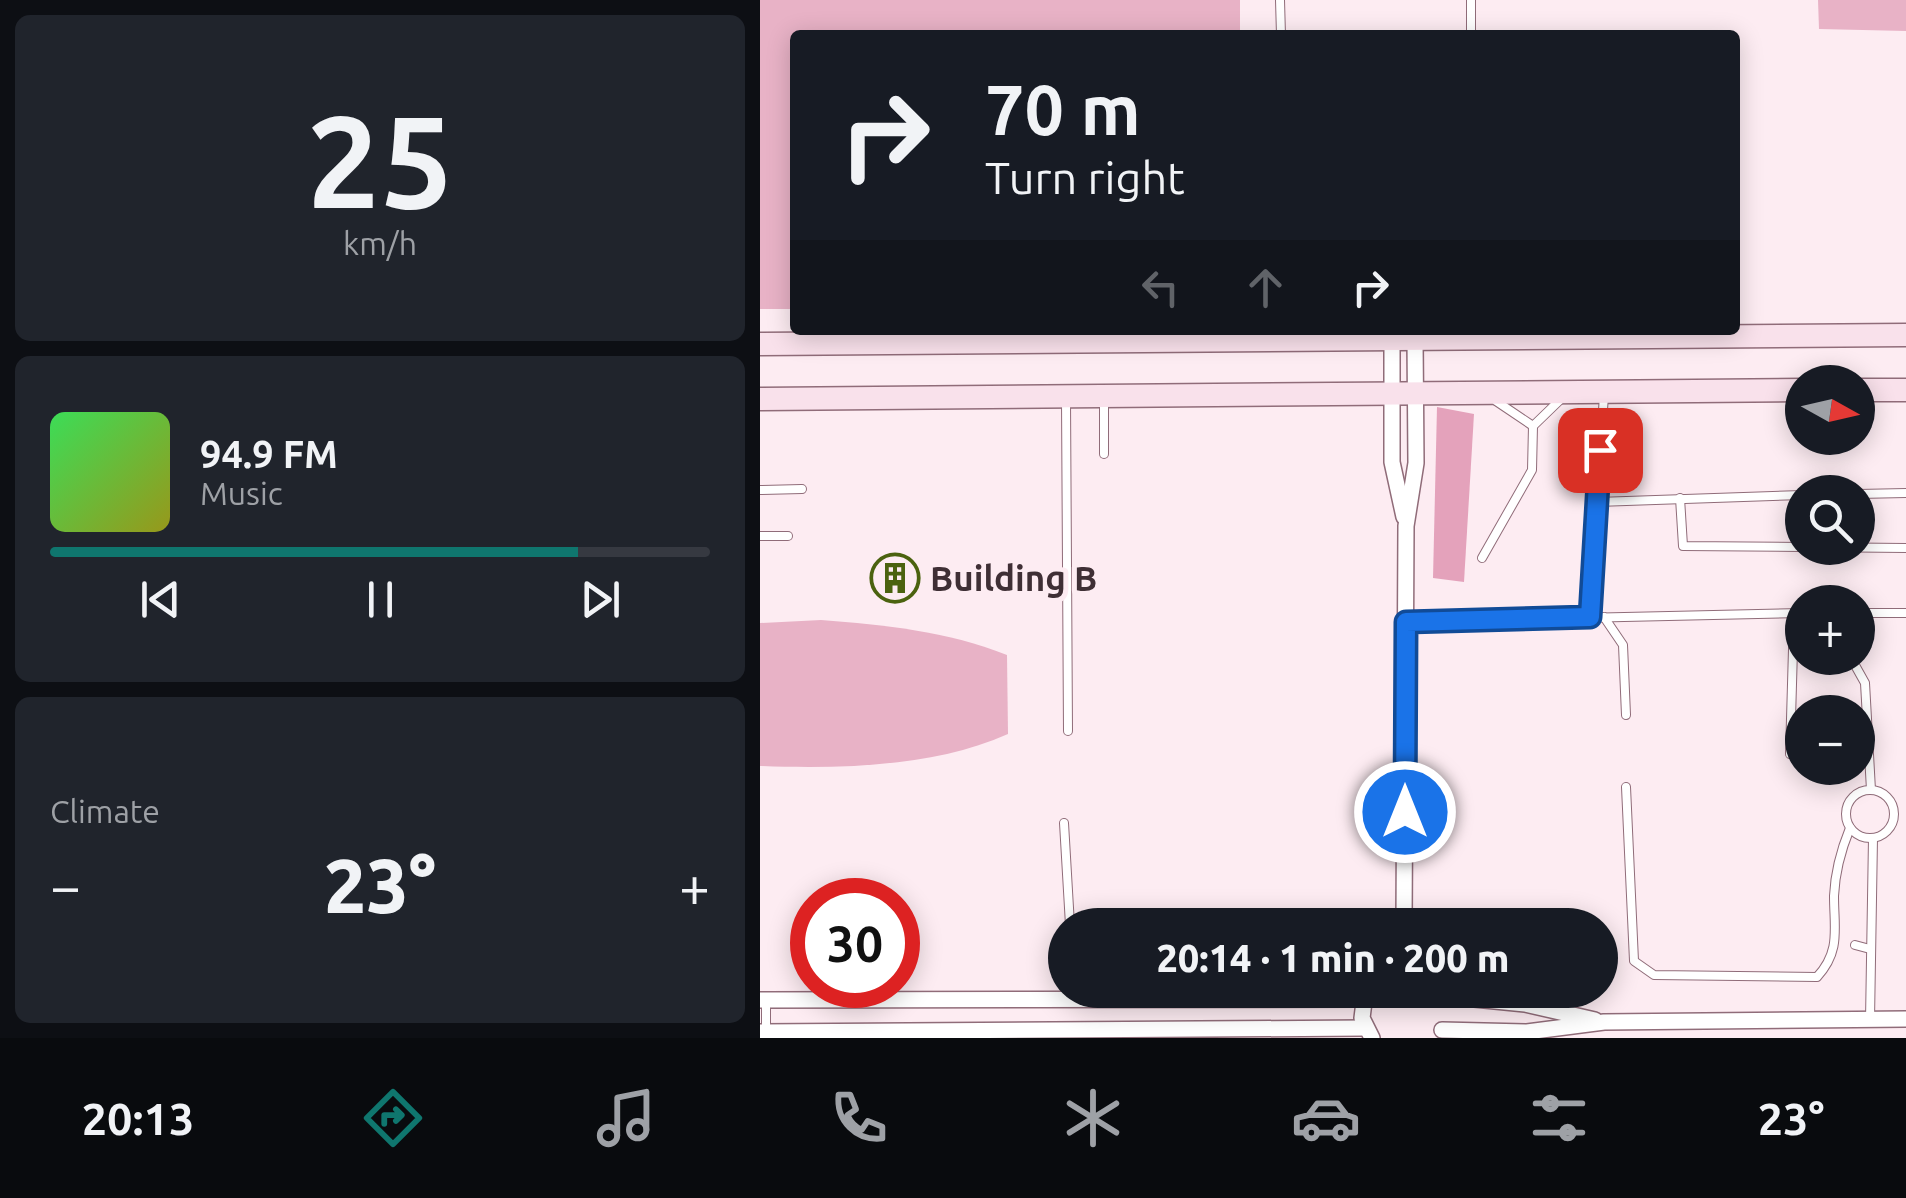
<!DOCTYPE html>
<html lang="en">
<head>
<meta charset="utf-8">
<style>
  body { margin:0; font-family:Ubuntu,sans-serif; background:#20242c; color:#f1f3f6; height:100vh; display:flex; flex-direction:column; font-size:38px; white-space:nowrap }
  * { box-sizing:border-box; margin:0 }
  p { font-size:32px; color:#9ea1a6 }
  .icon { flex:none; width:55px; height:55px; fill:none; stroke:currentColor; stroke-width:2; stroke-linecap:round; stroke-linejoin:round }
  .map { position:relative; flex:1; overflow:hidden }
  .panel { display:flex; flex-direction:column; gap:15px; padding:15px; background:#0d0f14; width:760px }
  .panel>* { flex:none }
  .guide { position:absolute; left:30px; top:30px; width:950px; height:305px; border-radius:10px; box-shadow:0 5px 25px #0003; background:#171b24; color:#f1f3f6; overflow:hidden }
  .needle { width:65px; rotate:98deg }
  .tools { position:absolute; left:1025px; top:365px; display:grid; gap:20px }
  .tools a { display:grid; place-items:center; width:90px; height:90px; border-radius:50%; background:#171b24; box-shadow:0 5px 25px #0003; font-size:50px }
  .speed { position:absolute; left:30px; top:878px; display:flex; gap:20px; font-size:50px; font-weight:700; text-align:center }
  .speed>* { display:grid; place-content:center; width:130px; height:130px; border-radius:50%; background:#171b24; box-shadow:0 5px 25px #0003; line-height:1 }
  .speed .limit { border:15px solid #d22; background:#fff; color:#111 }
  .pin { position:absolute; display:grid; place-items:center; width:85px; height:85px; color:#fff; margin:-42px; border-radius:20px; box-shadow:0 5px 15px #0006 }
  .me { position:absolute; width:110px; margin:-55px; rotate:0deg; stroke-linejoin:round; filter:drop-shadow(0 0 8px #0008) }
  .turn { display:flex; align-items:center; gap:35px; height:210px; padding:0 30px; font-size:45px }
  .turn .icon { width:130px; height:130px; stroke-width:2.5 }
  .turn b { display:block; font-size:70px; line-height:85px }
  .lanes { display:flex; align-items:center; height:95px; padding:0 30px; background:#0003; justify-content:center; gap:50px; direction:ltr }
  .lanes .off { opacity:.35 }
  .big { font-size:75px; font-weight:800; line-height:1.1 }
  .panel .tile { flex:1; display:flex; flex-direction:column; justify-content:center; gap:15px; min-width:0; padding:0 35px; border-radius:15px; background:#20242c }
  .panel .dial { align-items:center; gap:0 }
  .dial b { font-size:130px; line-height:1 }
  .song { display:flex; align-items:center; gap:30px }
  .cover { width:120px; height:120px; border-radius:15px; background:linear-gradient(135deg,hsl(130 70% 55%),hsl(60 70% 35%)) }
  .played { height:10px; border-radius:5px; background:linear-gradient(90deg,#0f766e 80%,#363941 80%) }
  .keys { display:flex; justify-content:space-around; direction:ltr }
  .heat { display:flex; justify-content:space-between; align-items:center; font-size:55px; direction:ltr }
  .trip { position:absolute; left:288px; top:908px; width:570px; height:100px; border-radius:50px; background:#171b24; box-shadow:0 5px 25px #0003; font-weight:800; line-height:100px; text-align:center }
  .menu { display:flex; height:160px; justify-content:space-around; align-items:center; background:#090b0e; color:#9ea1a6 }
  .menu .icon { width:70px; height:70px }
  .menu .active { color:#0f766e }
  .menu b { font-size:45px; color:#f1f3f6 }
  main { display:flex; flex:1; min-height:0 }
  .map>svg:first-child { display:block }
</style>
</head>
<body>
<main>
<section class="panel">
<div class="tile dial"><b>25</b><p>km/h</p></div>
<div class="tile">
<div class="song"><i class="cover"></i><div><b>94.9 FM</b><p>Music</p></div></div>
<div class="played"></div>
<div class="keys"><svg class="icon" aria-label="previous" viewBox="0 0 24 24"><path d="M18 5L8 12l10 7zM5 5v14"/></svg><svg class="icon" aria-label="pause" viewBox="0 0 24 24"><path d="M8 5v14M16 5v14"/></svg><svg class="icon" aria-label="next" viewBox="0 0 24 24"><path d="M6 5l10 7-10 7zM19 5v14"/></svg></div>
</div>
<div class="tile"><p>Climate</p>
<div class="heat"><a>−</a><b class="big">23°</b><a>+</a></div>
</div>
</section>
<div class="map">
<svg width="1146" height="1038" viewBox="0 0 1146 1038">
  <rect width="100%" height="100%" fill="#fdecf2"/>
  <g fill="#e8b2c6">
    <polygon points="0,0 480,0 480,35 35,35 35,309 0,309"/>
    <polygon points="1058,0 1146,0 1146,31 1059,29"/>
    <path d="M61 620C126 625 186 631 247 655L248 734C175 767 79 769 0 766V623Z"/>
  </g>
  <polygon fill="#e4a2bb" points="677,407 714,414 704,582 673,578"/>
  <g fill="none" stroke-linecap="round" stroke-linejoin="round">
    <g stroke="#906c79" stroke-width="10">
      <g id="service">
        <polyline points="520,0 521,35"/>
        <polyline points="711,35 711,0"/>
        <polyline points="844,395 837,502 1042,495"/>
        <polyline points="306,400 308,731"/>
        <polyline points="736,401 773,426"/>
        <polyline points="773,426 802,398"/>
        <polyline points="344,454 344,400"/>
        <polyline points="0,490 42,489"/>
        <polyline points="1098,494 1146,493"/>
        <polyline points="920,498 923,546 1146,548"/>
        <polyline points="0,536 28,536"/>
        <polyline points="722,558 772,470 773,426"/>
        <polyline points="1098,613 1146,613"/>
        <polyline points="830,617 837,502"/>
        <polyline points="844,617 863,645 866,715"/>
        <polyline points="646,622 1042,613"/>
        <polyline points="1091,658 1105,683 1111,790"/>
        <polyline points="1030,754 1033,649 1042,647"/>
        <path d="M866 787 874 961 894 975 1057 977C1081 951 1074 929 1074 896 1075 872 1081 850 1090 828"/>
        <circle cx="1110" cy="814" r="24"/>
        <polyline points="304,823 310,925"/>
        <polyline points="1095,945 1110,949"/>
        <polyline points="6,1000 6,1030"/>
        <polyline points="1110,1020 1113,838"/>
      </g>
    </g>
    <g stroke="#906c79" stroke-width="18">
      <g id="minor">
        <polyline points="632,339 632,462 644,517"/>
        <polyline points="644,925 646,526 656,463 655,339"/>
        <polyline points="605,994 602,1018 612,1038"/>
        <polyline points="684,996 765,1004 835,1020"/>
        <polyline points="0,1000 602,999"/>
        <polyline points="682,1030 767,1032 844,1022 1146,1019"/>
        <polyline points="0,1032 605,1028"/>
      </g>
    </g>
    <g stroke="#906c79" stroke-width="25">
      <g id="secondary">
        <polyline points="0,344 1146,335"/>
        <polyline points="1098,390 1146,390"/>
        <polyline points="0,399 1042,390"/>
      </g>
    </g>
    <use href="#service" stroke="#fff" stroke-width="8"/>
    <use href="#minor" stroke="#fff" stroke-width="15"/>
    <use href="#secondary" stroke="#f9e1eb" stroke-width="22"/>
  </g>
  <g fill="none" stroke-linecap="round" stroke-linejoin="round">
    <g stroke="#114b97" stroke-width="25">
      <polyline id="route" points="645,812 646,622 830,617 840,450"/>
    </g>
    <use href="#route" stroke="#1a73e8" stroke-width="18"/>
  </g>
  <defs>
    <g id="building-ring" transform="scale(2.5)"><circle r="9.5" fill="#fdecf2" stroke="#4b620f" stroke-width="1.5"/><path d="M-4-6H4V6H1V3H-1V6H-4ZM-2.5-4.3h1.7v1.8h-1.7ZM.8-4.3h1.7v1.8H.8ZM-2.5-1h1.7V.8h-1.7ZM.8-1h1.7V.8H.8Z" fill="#4b620f"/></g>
  </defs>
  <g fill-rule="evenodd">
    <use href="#building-ring" x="135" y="578"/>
  </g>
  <g text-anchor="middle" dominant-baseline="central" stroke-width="10" stroke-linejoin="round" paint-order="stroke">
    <g font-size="35" font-weight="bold" fill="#3f2f35" stroke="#fdecf2" text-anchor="start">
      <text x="170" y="578">Building B</text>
    </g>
  </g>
</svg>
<div class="tools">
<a><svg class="needle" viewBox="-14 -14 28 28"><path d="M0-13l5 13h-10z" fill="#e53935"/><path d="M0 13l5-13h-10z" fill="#9ea1a6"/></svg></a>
<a><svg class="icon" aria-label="search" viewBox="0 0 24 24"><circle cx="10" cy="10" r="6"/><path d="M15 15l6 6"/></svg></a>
<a>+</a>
<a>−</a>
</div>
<div class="speed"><div class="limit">30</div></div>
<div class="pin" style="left:840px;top:450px;background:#d93025"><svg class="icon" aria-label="arrive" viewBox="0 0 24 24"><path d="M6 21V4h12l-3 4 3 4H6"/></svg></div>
<svg class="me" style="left:645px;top:812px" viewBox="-20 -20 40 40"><circle r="17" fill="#1a73e8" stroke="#fff" stroke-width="3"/><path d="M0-11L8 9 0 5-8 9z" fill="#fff"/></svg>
<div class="trip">20:14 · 1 min · 200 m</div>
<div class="guide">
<div class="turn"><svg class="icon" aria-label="right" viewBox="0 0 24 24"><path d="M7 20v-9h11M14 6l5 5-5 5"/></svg><div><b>70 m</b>Turn right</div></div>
<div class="lanes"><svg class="icon off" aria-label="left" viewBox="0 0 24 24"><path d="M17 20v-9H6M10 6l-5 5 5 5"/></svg><svg class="icon off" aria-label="ahead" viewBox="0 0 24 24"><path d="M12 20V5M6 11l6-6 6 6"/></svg><svg class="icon" aria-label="right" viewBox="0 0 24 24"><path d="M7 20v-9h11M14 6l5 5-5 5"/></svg></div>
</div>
</div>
</main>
<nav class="menu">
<b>20:13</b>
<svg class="icon active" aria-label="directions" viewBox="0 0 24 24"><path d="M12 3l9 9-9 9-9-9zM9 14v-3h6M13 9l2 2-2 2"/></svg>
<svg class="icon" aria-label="music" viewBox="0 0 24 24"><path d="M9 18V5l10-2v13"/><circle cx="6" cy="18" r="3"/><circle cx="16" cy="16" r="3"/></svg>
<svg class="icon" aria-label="phone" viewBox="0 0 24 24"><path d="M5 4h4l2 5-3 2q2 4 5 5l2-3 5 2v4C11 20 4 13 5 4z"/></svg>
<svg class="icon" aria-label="climate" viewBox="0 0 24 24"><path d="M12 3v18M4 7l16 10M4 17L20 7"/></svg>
<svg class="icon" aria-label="car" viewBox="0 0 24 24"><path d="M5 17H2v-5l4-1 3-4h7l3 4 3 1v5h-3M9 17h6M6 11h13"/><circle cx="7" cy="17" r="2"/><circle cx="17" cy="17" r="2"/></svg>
<svg class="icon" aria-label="filters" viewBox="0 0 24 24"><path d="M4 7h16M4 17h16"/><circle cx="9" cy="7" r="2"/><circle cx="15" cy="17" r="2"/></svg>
<b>23°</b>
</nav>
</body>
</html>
